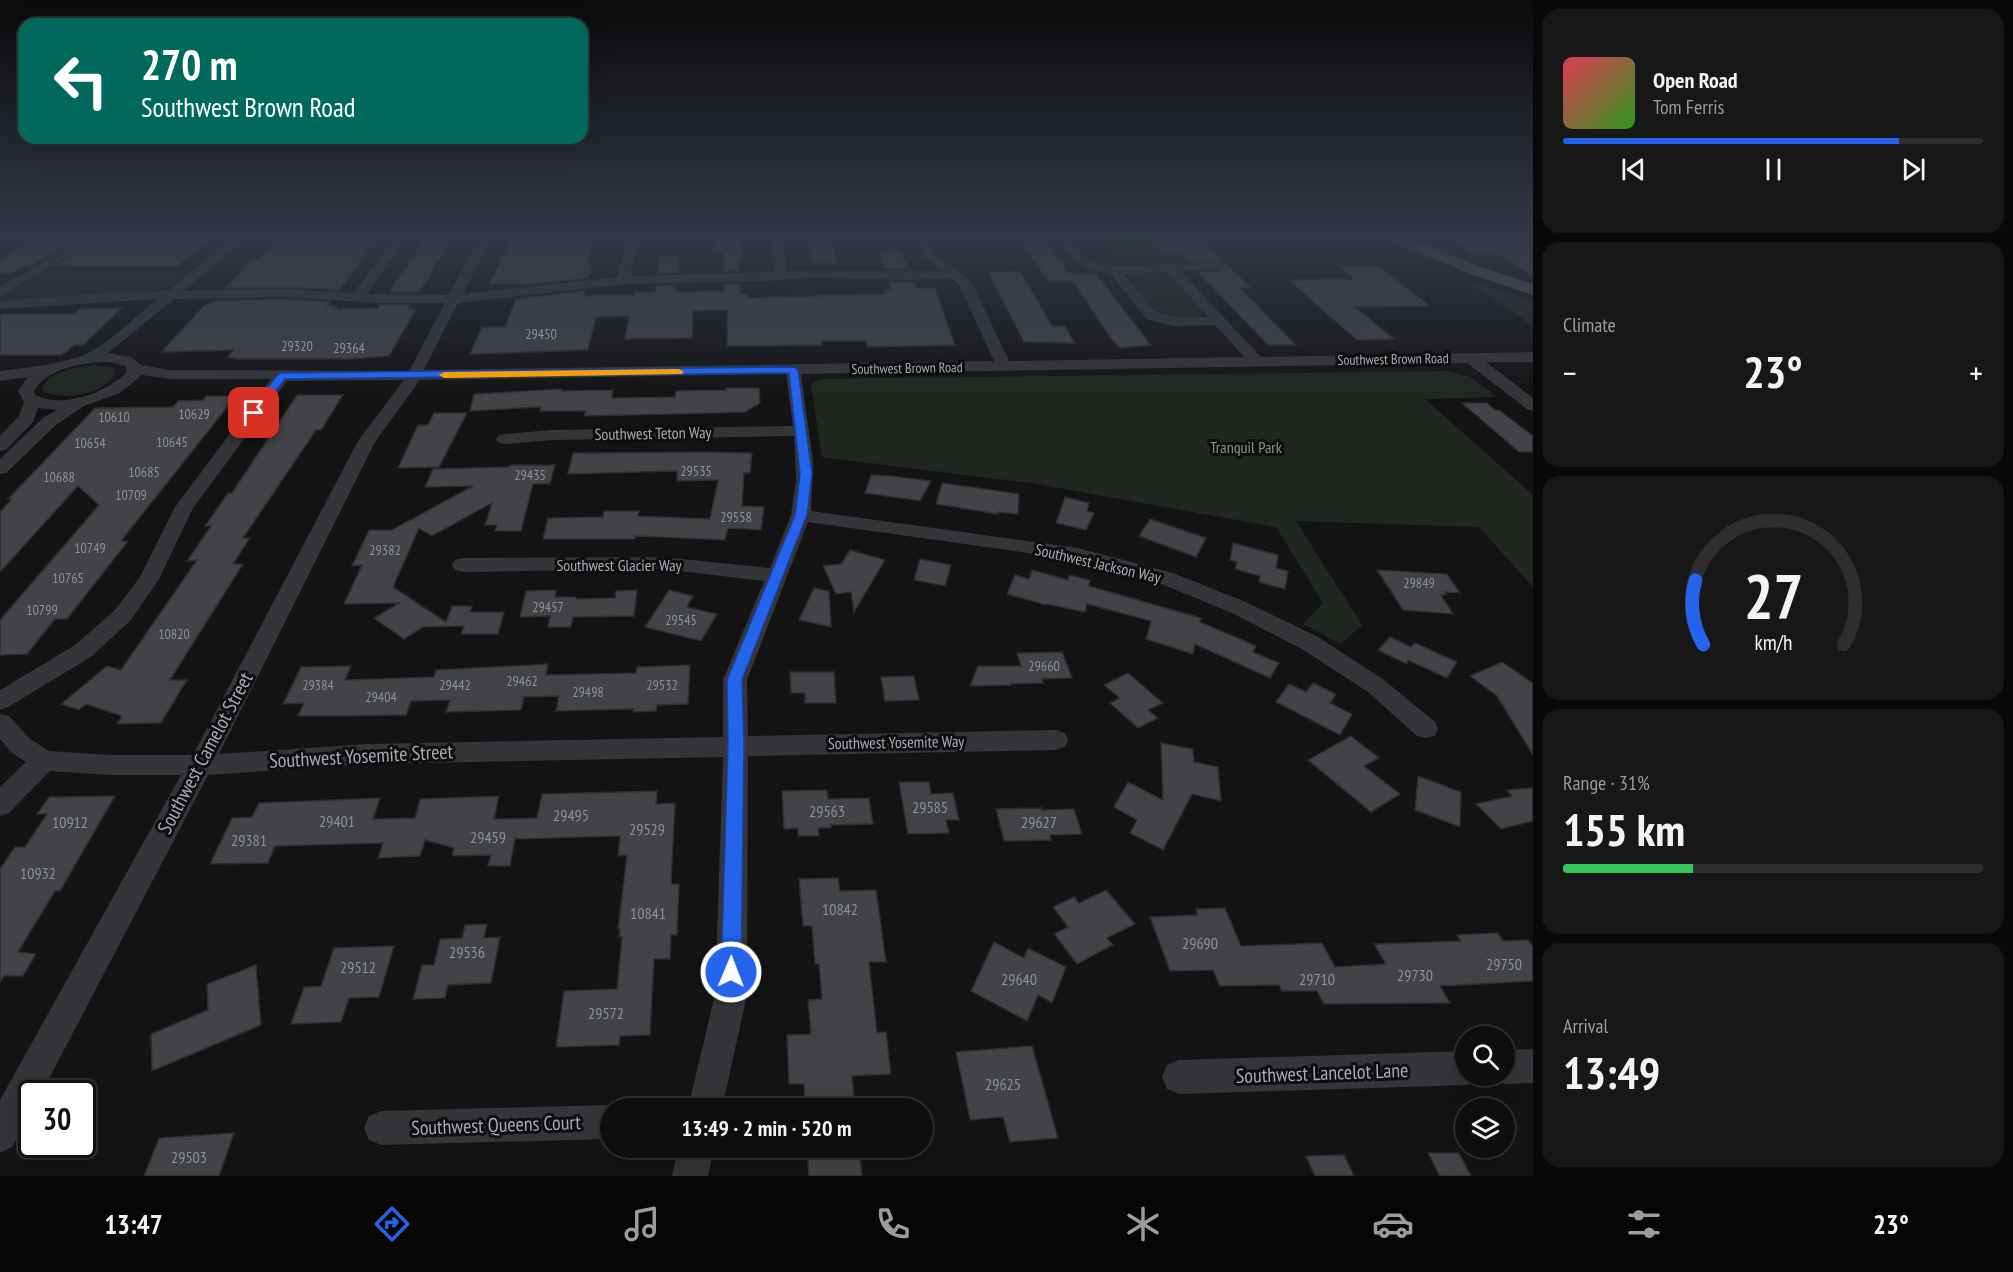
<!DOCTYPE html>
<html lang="en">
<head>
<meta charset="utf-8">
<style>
  body { margin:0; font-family:"PT Sans Narrow",sans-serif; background:#171718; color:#f1f3f6; height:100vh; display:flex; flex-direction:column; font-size:22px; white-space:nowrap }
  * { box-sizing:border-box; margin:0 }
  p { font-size:20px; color:#9b9c9e }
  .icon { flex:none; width:33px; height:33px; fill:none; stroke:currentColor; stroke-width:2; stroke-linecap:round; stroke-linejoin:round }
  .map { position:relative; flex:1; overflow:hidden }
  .side { display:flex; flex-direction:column; gap:9px; padding:9px; background:#080808; width:480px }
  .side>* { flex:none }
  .banner { position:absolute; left:18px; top:18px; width:570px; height:126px; border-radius:18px; box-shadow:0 6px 24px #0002,0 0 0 2px #2e2e2f; background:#00695c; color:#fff; overflow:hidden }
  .buttons { position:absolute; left:1455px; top:1026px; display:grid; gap:12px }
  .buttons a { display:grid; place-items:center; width:60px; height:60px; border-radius:50%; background:#0e0e0f; box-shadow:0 6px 24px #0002,0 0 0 2px #2e2e2f; font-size:30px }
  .speed { position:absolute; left:18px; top:1080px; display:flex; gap:12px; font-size:30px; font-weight:700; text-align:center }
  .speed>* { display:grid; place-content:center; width:78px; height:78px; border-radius:50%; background:#0e0e0f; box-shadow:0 6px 24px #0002,0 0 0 2px #2e2e2f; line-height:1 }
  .speed .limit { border:3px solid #111; border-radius:9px; background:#fff; color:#111 }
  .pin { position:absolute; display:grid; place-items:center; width:51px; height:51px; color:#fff; margin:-26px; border-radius:12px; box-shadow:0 3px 9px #0006 }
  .me { position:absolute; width:66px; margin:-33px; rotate:1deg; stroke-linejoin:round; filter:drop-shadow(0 0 4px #0008) }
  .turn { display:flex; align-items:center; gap:21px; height:126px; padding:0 24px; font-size:27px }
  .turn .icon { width:78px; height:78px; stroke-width:2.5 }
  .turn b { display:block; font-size:42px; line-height:51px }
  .big { font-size:45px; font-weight:700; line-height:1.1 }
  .side .card { flex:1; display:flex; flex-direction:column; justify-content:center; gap:9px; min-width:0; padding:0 21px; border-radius:18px; background:#171718 }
  .side .dial { align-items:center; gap:0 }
  .dial svg { height:156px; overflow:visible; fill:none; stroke:#2e2e2f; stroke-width:7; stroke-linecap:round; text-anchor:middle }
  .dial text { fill:#f1f3f6; stroke:none }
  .song { display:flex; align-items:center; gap:18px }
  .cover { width:72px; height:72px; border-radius:9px; background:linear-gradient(135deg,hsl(350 70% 55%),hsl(110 70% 35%)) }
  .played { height:6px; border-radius:3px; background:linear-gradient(90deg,#2563eb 80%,#2e2e2f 80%) }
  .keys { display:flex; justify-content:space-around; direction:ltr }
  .heat { display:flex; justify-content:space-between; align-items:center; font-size:33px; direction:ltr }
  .charge { height:9px; border-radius:4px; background:linear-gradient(90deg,#34c759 31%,#2e2e2f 0) }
  .trip { position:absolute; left:600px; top:1098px; width:333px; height:60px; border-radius:30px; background:#0e0e0f; box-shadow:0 6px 24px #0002,0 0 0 2px #2e2e2f; font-weight:700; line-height:60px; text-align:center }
  .menu { display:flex; height:96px; justify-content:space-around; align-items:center; background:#060606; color:#9b9c9e }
  .menu .icon { width:42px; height:42px }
  .menu .selected { color:#2563eb }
  .menu b { font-size:27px; color:#f1f3f6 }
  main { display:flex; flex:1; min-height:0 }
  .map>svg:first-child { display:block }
</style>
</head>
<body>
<main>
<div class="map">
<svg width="1533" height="1176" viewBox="0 0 1533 1176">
  <rect width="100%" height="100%" fill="#131314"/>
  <g fill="#1f2720">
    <polygon points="1095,234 1139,234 1165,262 1121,265"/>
    <polygon points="46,271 185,271 177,284 151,291 6,302 0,300 2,296"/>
    <path d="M1155 271 1170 276 1202 311V316C1168 328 1143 302 1127 275Z"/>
    <polygon points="1472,285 1481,285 1533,300 1533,326"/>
    <path d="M95 365 114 368 116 373C104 394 65 401 44 392L42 387C54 370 76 367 95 365Z"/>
    <polygon points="1447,371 1471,377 1497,397 1425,399 1533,495 1533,587 1479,527 1296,521 1362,625 1341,644 1303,624 1323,603 1276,527 1031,483 822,457 811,385 814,381 822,379"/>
  </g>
  <g fill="#424347" stroke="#2d2d30" stroke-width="1.5">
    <polygon points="44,234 86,234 31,266 23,266 13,272 0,273 0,261"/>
    <polygon points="106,234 218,234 176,267 55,266"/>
    <polygon points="381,234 339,290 283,287 225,288 254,259 258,259 284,235"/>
    <polygon points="428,234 451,234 430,275 418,292 389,292"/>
    <polygon points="514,234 595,234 587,263 592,263 588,278 522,285 522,284 489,284"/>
    <polygon points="720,234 741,234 742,260 739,260 739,271 724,271 724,251 713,251"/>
    <polygon points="1018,234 1041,234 1068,273 1095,273 1151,345 1120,348 1110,337 1073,281 1048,281"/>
    <polygon points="1143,234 1195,234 1250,287 1240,288 1296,345 1268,345 1198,272 1217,271 1224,265 1222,261 1188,261 1182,254 1160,254"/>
    <polygon points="1442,234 1512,234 1533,247 1533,276 1498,254 1473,254"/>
    <polygon points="814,240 831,240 837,263 813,263 809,246 813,245"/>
    <polygon points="900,251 909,269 885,269 879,252"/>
    <polygon points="660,256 679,256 678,272 657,273"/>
    <polygon points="1338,265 1377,265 1430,306 1355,307 1394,339 1357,340 1289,280 1354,279"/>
    <polygon points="1020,271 1052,326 1065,326 1075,343 1024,342 988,272"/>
    <polygon points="889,282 914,282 917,288 935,288 955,345 867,347 866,341 821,341 822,345 727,346 727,310 693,311 692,338 625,339 629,316 596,317 588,350 470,354 482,327 505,327 516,299 585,291 583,296 635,295 635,292 655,292 656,286 676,285 676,292 724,291 724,284 740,284 740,294 747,294 747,298 885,294 884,289 891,289"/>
    <polygon points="283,299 330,302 327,306 337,306 335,309 378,308 380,305 410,305 408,309 416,309 389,356 349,359 235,359 236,358 227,358 234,350 161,352 203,307 213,301"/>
    <polygon points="122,308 83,345 74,345 62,355 0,355 0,314 74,314 80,309"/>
    <polygon points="726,388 759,388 760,403 745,412 714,413 584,416 586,411 540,411 541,407 470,411 474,394 561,389 561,391 613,390 612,398 675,397 676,391 726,390"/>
    <polygon points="297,395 343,395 321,430 316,430 243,538 250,538 233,564 243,564 170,680 187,680 161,723 117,724 122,716 86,704 79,710 61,704 107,666 121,670 197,560 187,561 211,526 205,526 228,493 232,493"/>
    <polygon points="206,396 236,396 121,541 128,541 67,619 55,619 27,654 0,655 0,620 99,505 78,486 0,572 0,512 12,499 8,499 95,408 173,407 178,401 203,400"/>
    <polygon points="1462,403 1487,403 1495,410 1499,410 1533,436 1533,452 1519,452"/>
    <polygon points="434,413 467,413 439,467 398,468 418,425 428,425"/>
    <polygon points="706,452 752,453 750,473 744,473 742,506 764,507 761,530 728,528 725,540 635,536 635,539 543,539 548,518 603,517 604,511 639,511 638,516 710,519 718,480 677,481 677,471 568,474 573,453"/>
    <polygon points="510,465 555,465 550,484 533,484 521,531 495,531 497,525 485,525 492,503 432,536 419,528 393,587 446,622 452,606 472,606 470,612 504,612 498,634 461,634 464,626 423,627 404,639 374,618 399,603 344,604 362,565 352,566 369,530 392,530 473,486 425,487 433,469 509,467"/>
    <polygon points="871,475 891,476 931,481 920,501 865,493"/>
    <polygon points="942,483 1019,494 1018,514 998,512 998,514 936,504"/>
    <polygon points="1065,497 1089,503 1087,511 1094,513 1086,530 1056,523"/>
    <polygon points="1150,519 1206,538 1196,557 1139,536"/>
    <polygon points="1233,543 1278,555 1276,568 1288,571 1285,589 1259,582 1260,576 1235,569 1237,562 1230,560"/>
    <polygon points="850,550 885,560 854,612 851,592 836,594 823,566 841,564"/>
    <polygon points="920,559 951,565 945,586 914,580"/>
    <polygon points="1032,570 1068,580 1069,575 1090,580 1089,586 1201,618 1200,622 1256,646 1253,652 1279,663 1270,678 1195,644 1193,654 1146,639 1151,621 1087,604 1085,612 1047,604 1046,605 1007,594 1015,575 1029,579"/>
    <polygon points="1377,570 1447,574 1460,593 1445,592 1447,595 1441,595 1453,614 1403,610"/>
    <polygon points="814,588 829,591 831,627 799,620"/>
    <polygon points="556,590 555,597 576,597 576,599 615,598 616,591 637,590 634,616 573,617 571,627 548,627 550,616 520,617 526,591"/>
    <polygon points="669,590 693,596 687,607 717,614 701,641 645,627"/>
    <polygon points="1390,637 1411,647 1415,643 1457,662 1447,678 1408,660 1407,664 1378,650"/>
    <polygon points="1062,652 1072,678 1042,679 1043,683 1011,684 1011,685 970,686 978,666 1021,666 1017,653"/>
    <polygon points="1502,662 1533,683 1533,755 1497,696 1470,676"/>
    <polygon points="548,664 546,675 636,673 637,667 690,665 688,704 657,705 656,711 633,712 633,709 556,711 559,696 524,697 521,710 446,712 450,700 411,701 406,715 343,716 298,716 304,703 283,704 301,667 351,666 345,680 434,677 436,670"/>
    <polygon points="790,672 834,672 836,703 805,703 805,693 791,693"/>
    <polygon points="1128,673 1163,703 1148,710 1158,718 1138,728 1110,703 1120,698 1104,685"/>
    <polygon points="914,676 919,700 885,701 881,677"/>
    <polygon points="1313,683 1336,694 1330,703 1352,714 1340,735 1276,702 1289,684 1306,692"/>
    <polygon points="1351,736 1379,758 1364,766 1400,794 1371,812 1308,760"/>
    <polygon points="1161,743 1193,749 1194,762 1218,767 1221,801 1192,794 1163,850 1130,833 1137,820 1114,807 1128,782 1163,800"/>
    <polygon points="1418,776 1461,792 1460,827 1415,810"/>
    <polygon points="899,782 929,782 931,794 953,793 959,820 946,820 949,833 908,834"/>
    <polygon points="1533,788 1533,821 1501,829 1476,804 1512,796 1507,790"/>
    <polygon points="827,790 828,799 869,798 873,824 831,825 831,828 818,828 819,836 798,836 798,828 784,829 782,791"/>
    <polygon points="657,791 656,804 675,803 671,884 679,884 677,935 671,935 670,959 654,959 650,1035 620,1036 619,1045 556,1047 564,991 617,989 622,937 619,937 620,929 618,929 627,855 618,856 620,836 515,839 510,866 488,866 491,855 455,856 452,855 454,848 425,840 420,856 378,858 383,843 275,846 268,863 210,864 232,818 252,817 259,803 380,798 373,819 415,818 420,799 499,796 494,819 537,818 542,794"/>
    <polygon points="115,796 60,891 55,891 18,952 36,954 23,976 4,976 0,982 0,869 15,847 25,847 47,814 37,814 49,797"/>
    <polygon points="1042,808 1042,810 1074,809 1082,834 1050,835 1051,840 1004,841 996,809"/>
    <polygon points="838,878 840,891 876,890 886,962 869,962 877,1033 886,1032 891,1074 852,1076 855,1108 805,1108 804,1084 789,1084 787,1035 811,1034 808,1000 822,999 819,964 815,964 812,926 803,926 799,879"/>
    <polygon points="1106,890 1135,924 1107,938 1113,945 1077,964 1054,934 1068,927 1053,907 1074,897 1079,903"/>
    <polygon points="1225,908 1241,946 1322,943 1335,967 1386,964 1374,944 1461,941 1457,935 1498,933 1503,941 1528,940 1533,947 1533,981 1440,986 1450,1003 1324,1004 1317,991 1282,991 1279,985 1220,986 1213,970 1170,971 1150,917 1198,915 1196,909"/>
    <polygon points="487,924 484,938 500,937 491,983 448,985 445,998 413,999 422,965 434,965 440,939 462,938 465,925"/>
    <polygon points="994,942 1024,958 1028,948 1066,967 1052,1003 1038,995 1027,1021 971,991"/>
    <polygon points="394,946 379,997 349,998 341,1022 291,1024 304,987 321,986 334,948"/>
    <polygon points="256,965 261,1025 152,1071 151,1034 208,1010 207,984"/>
    <polygon points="1032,1046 1058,1138 1010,1142 1003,1117 970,1120 956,1052"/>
    <polygon points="234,1133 219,1176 144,1176 159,1138"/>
    <polygon points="807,1148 859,1148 862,1176 809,1176"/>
    <polygon points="1428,1153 1459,1153 1471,1176 1440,1176"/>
    <polygon points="1344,1155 1354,1176 1315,1176 1306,1156"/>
  </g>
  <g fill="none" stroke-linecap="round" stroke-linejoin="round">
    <g fill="#343539" fill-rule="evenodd">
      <polygon points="90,234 104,234 0,297 0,287"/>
      <path d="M237 234H250L184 291 283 289 354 293 396 234H408L367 294 449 295 481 234H493L463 294 619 277V268L628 237 632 234H638L640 237 631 268 632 276 774 272 770 234 781 236 787 271H942L924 257 913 236 924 234 933 252 972 283 1009 361 1244 357 1215 325 1174 326 1146 319 1110 273C1078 268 1072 260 1054 234H1066L1085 258 1098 264 1128 266 1220 262 1222 265 1216 269 1180 271 1261 357 1533 352V362H1486L1533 398V411L1527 409 1467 363 801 374 813 461 811 511 1078 548 1173 573 1248 603 1318 637 1384 680 1435 722 1438 729 1435 736 1426 738 1417 736 1368 692 1302 649 1232 613 1159 583 1078 560 808 522 747 680 748 736 1056 730 1065 733 1068 740 1065 747 1056 750 748 756 747 995 722 1108H688L715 995 723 757 368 764 208 775 41 1094H32V1111L12 1147 0 1153V1100L181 775H110L50 771 9 813 0 816V787L26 762 11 752 0 739V714L9 716 29 738 49 751 110 755H193L358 441 404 380 287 381 193 508 159 579 131 620 91 657 8 707 0 710V690L75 645 115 610 140 577 175 507 271 379H170L142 375 120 393 84 406 56 425 6 473 0 474V459L44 417 57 410 38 408 33 422 6 450 0 451V436L19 416 24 402 18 391 28 377 0 381V371L46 365 83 356 105 343 158 299 0 309V301L119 292 168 291ZM1167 272 1208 317C1152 318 1158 315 1124 274ZM813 277 908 280 951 278 959 285 994 361 424 370 458 303 626 284 766 281ZM283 297 380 303H445L409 371 170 370 141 365 131 357 108 353 174 299ZM110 362 125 366 127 372C106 393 63 409 35 395L34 391C48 367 85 362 110 362ZM786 374 793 426 553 430 505 434 499 435 496 439 499 443 505 444 553 440 794 436 796 479 791 515 770 568 663 557 462 558 455 560 452 565 455 570 462 572 663 569 764 581 723 680V737L368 744 219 754 375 442 420 380Z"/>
      <polygon points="1533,1049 1533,1083 1504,1084 1492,1079 1491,1076 1504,1076 1504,1050"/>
      <polygon points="1466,1051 1466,1076 1480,1076 1478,1080 1466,1085 1179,1094 1167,1089 1162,1077 1167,1065 1179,1060"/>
      <polygon points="610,1105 619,1108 610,1108 610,1139 381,1145 369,1140 364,1128 369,1116 381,1111"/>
      <polygon points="678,1148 714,1148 708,1176 672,1176"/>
    </g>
    <polygon fill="#505358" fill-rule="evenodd" points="1378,234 1400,234 1483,268 1533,284 1533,295 1471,274 1381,237"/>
  </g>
  <linearGradient id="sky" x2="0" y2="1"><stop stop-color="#0a0a0b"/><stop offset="0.59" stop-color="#333945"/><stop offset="1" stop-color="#333945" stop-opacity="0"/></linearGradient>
  <rect width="1533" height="399" fill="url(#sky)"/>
  <polygon fill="#2563eb" stroke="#184099" stroke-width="1.5" points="794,367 798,370 812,474 807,515 742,680 744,745 741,972 739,979 731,982 724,979 721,972 728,745 727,680 795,515 800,474 789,373 285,379 258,415 251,415 249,413 278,374 282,373"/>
  <polygon fill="#f59e0b" points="679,369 684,372 682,374 444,378 439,375 444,372"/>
  <g text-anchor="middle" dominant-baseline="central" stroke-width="6" stroke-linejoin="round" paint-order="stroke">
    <g font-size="14" fill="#8c9199">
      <text x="541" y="334">29450</text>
      <text x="297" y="346">29320</text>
      <text x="349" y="348">29364</text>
      <text x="194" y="414">10629</text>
      <text x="114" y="417">10610</text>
      <text x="172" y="442">10645</text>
      <text x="90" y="443">10654</text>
      <text x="696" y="471">29535</text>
      <text x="144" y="472">10685</text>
      <text x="530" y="475">29435</text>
      <text x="59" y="477">10688</text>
      <text x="131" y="495">10709</text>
      <text x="736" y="517">29558</text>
      <text x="90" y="548">10749</text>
      <text x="385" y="550">29382</text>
      <text x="68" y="578">10765</text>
      <text x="1419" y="583">29849</text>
      <text x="548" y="607">29457</text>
      <text x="42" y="610">10799</text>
      <text x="681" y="620">29545</text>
      <text x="174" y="634">10820</text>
      <text x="1044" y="666">29660</text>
      <text x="522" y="681">29462</text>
      <text x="318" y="685">29384</text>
      <text x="455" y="685">29442</text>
      <text x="662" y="685">29532</text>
      <text x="588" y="692">29498</text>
      <text x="381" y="697">29404</text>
    </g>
    <g font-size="14" fill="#a5abb4" stroke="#0e0e0f">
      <text transform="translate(1393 359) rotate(-1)">Southwest Brown Road</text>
      <text transform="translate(907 368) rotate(-1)">Southwest Brown Road</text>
    </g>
    <g font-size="16" fill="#a5abb4" stroke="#0e0e0f">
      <text transform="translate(653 433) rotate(-1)">Southwest Teton Way</text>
      <text transform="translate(1098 563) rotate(13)">Southwest Jackson Way</text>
      <text x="619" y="565">Southwest Glacier Way</text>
      <text transform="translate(896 742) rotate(-1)">Southwest Yosemite Way</text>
    </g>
    <g font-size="16" fill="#7f9e7d" stroke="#0e0e0f">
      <text x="1246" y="447">Tranquil Park</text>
    </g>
    <g font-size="16" fill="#8c9199">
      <text x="930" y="807">29585</text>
      <text x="827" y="811">29563</text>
      <text x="571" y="815">29495</text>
      <text x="337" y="821">29401</text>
      <text x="70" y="822">10912</text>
      <text x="1039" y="822">29627</text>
      <text x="647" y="829">29529</text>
      <text x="488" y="837">29459</text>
      <text x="249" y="840">29381</text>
      <text x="38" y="873">10932</text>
      <text x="840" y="909">10842</text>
      <text x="648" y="913">10841</text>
      <text x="1200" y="943">29690</text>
      <text x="467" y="952">29536</text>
      <text x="1504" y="964">29750</text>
      <text x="358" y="967">29512</text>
      <text x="1415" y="975">29730</text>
      <text x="1019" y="979">29640</text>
      <text x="1317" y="979">29710</text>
      <text x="606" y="1013">29572</text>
      <text x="1003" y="1084">29625</text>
      <text x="189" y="1157">29503</text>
    </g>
    <g font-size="20" fill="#a5abb4" stroke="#0e0e0f">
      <text transform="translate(205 753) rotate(-62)">Southwest Camelot Street</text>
      <text transform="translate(361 756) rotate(-3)">Southwest Yosemite Street</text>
      <text transform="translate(1322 1073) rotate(-2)">Southwest Lancelot Lane</text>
      <text transform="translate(496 1125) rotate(-2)">Southwest Queens Court</text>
    </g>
  </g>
</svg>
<div class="buttons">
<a><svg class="icon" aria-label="search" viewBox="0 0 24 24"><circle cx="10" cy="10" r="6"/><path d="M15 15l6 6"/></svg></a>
<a><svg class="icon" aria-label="layers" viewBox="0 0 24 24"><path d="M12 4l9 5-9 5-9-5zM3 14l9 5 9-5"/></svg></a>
</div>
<div class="speed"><div class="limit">30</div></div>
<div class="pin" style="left:254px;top:413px;background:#d93025"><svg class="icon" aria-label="arrive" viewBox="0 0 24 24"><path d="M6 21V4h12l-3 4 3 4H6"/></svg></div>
<svg class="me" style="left:731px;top:972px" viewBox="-20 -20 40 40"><circle r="17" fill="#2563eb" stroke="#fff" stroke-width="3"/><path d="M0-11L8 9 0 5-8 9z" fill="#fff"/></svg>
<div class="trip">13:49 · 2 min · 520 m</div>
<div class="banner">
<div class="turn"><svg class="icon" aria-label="left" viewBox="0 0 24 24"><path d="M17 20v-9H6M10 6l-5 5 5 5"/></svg><div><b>270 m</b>Southwest Brown Road</div></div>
</div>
</div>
<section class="side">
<div class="card">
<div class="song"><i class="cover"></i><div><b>Open Road</b><p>Tom Ferris</p></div></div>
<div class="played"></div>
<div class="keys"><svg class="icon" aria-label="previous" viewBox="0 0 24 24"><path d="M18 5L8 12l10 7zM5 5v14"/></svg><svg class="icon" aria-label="pause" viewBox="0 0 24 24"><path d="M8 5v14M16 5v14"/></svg><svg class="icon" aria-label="next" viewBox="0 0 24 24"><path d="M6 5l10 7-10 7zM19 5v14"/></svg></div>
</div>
<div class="card"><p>Climate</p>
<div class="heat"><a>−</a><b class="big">23°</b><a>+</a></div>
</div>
<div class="card dial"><svg viewBox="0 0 100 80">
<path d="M14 69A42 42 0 1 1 86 69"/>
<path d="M14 69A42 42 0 0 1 10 36" stroke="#2563eb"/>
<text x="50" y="56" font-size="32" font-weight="700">27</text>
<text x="50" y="72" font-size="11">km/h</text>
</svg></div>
<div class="card"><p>Range · 31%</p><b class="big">155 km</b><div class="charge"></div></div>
<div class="card"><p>Arrival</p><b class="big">13:49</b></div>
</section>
</main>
<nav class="menu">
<b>13:47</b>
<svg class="icon selected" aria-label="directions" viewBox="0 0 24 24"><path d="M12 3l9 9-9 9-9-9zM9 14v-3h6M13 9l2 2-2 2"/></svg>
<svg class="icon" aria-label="music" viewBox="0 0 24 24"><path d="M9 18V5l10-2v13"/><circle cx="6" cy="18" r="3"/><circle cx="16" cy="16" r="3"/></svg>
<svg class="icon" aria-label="phone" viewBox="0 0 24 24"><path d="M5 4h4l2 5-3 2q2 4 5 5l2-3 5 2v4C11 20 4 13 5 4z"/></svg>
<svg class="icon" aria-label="climate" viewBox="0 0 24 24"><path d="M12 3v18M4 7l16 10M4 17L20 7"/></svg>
<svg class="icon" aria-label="car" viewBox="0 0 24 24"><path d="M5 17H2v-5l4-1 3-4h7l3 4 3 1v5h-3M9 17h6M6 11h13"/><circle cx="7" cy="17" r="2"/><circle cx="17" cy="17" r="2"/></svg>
<svg class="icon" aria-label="filters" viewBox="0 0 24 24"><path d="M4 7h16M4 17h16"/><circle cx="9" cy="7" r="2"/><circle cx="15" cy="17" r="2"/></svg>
<b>23°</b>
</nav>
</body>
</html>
